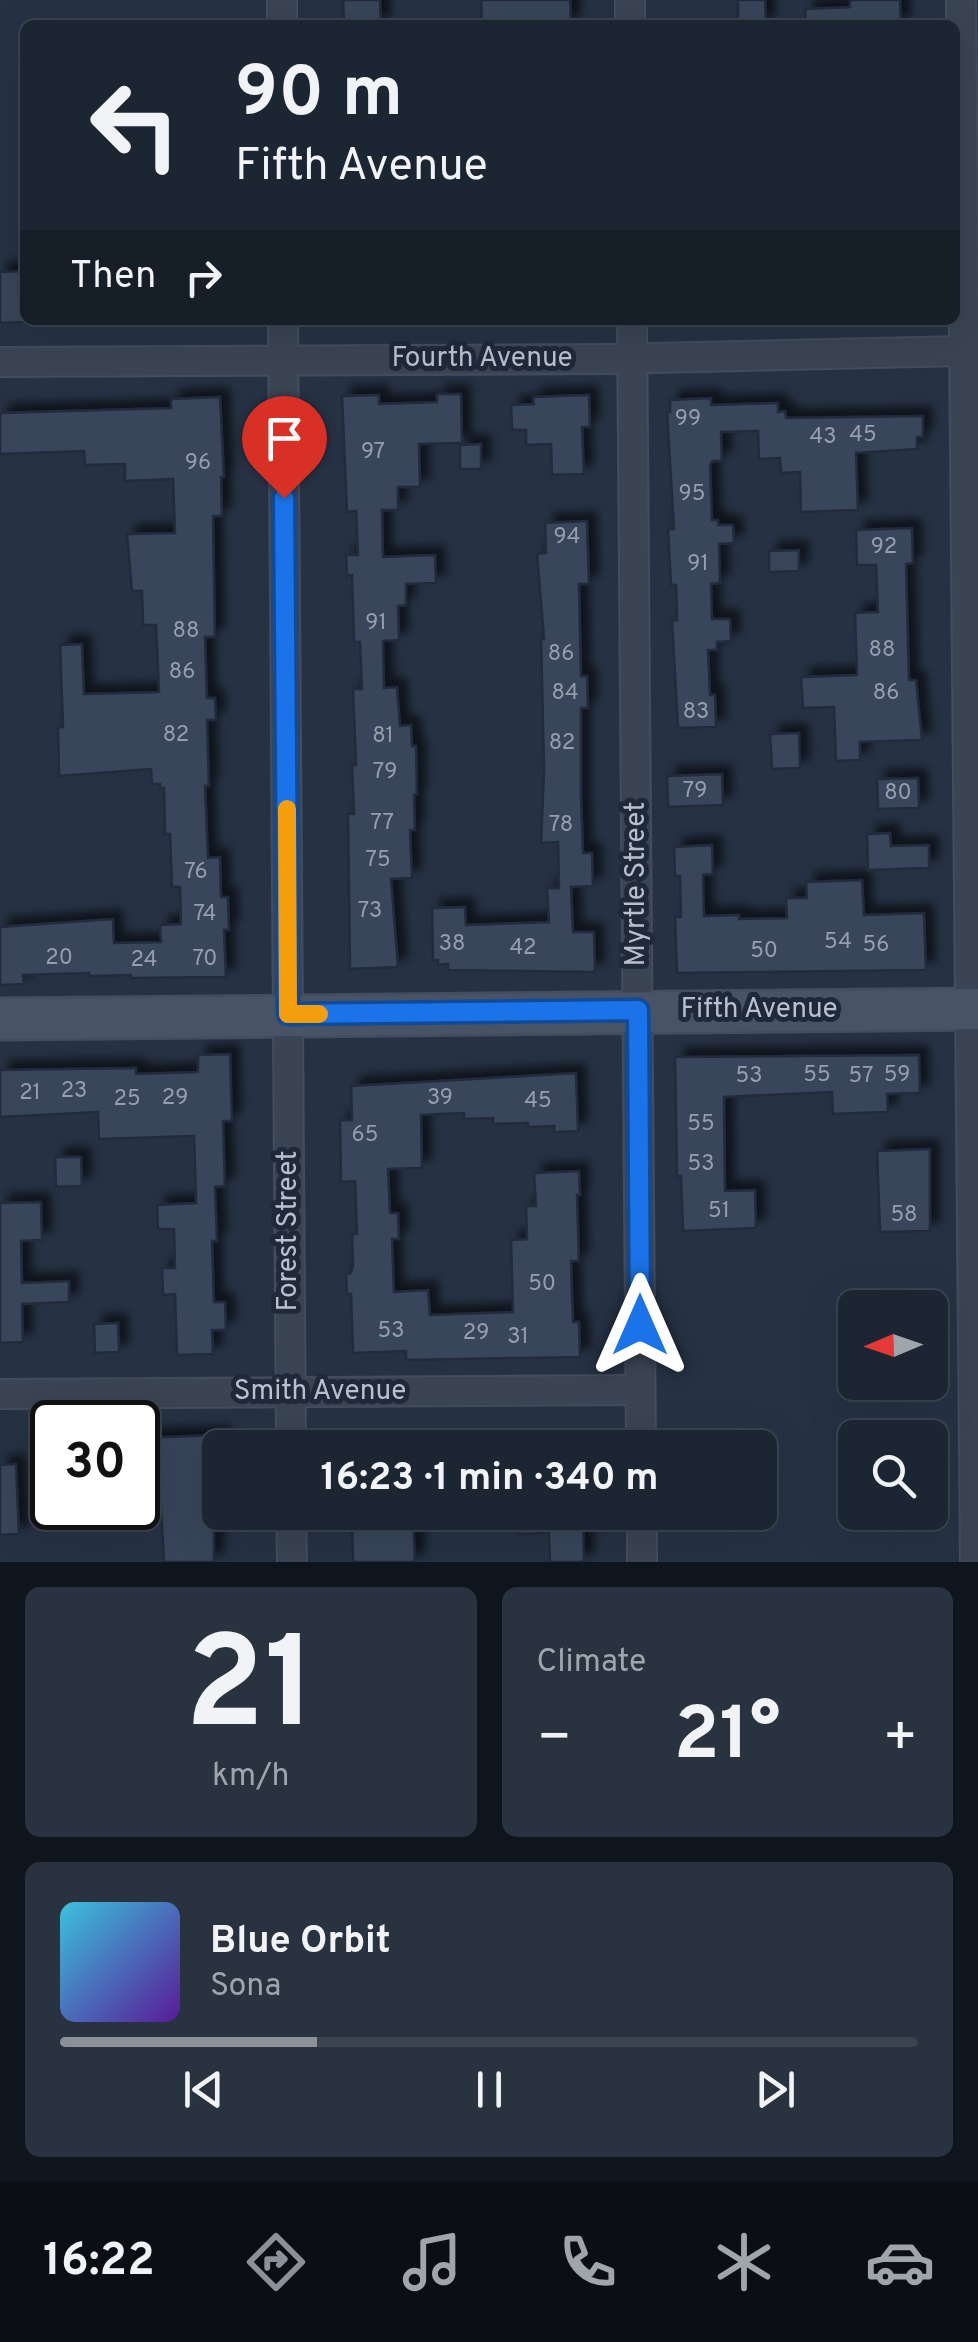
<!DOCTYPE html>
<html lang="en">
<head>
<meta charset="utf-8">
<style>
  body { margin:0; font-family:Overpass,sans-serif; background:#29323f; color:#f1f3f6; height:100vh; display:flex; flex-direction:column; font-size:38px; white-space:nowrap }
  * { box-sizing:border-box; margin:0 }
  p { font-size:32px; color:#a0a5ac }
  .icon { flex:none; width:55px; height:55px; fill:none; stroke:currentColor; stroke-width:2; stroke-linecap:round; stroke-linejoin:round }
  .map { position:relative; height:1562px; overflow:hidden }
  .side { display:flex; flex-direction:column; gap:25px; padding:25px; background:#0f151c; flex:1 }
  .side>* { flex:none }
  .banner { position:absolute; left:20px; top:20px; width:940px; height:305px; border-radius:15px; box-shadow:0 10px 40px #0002,0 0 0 2px #3a434e; background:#1c2633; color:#f1f3f6; overflow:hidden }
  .needle { width:65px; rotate:268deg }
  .buttons { position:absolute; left:838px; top:1290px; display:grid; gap:20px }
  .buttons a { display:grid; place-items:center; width:110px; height:110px; border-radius:15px; background:#1c2633; box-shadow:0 10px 40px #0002,0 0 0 2px #3a434e; font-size:50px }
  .speed { position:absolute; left:30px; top:1400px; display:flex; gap:20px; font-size:50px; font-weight:700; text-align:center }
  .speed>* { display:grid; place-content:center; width:130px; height:130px; border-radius:50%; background:#1c2633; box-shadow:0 10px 40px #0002,0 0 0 2px #3a434e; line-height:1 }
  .speed .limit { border:5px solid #111; border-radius:15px; background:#fff; color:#111 }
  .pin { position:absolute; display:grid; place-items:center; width:85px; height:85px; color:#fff; margin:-102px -42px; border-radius:50% 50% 50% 0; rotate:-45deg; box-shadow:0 0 10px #0007 }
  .pin .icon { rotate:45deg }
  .me { position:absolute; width:110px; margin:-55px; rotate:0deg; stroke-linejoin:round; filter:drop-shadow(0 0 8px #0008) }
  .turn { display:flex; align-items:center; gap:35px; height:210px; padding:0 50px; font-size:45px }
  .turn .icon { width:130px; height:130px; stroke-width:2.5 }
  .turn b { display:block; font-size:70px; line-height:85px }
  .then { display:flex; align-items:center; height:95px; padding:0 50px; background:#0003; gap:20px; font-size:38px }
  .big { font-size:75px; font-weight:700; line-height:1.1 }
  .side .card { flex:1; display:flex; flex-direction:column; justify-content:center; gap:15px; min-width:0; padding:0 35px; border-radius:15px; background:#29323f }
  .side .dial { align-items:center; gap:0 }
  .dial b { font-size:130px; line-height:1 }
  .song { display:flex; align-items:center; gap:30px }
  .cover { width:120px; height:120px; border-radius:15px; background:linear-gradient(135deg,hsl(190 70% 55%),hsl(270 70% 35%)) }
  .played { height:10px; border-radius:5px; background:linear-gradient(90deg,#8c9099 30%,#3a434e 30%) }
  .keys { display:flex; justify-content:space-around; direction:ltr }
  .heat { display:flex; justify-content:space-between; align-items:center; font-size:55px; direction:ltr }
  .side .tiles { flex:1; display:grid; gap:25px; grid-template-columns:1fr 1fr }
  .card:last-child { grid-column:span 2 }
  .trip { position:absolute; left:202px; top:1430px; width:575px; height:100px; border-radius:15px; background:#1c2633; box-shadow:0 10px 40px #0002,0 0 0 2px #3a434e; font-weight:700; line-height:100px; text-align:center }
  .tab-bar { display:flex; height:160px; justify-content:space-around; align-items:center; background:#0b0f14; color:#a0a5ac }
  .tab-bar .icon { width:70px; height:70px }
  .tab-bar .on { color:#8c9099 }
  .tab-bar b { font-size:45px; color:#f1f3f6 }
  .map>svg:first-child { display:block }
</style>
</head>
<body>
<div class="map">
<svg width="978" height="1562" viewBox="0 0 978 1562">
  <defs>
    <filter id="shadow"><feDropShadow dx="9" dy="-9" stdDeviation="5" flood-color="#0009"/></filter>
  </defs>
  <rect width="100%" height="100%" fill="#263244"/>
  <g fill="#38455a" stroke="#212b3b" stroke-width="2.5" filter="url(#shadow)">
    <polygon points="343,0 380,0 381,25 344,25"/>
    <polygon points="481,0 570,0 571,25 482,25"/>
    <polygon points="738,0 765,0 766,25 738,25"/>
    <polygon points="850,0 900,0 901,25 806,25 805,9 850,7"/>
    <polygon points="25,271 25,322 0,323 0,272"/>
    <polygon points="437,394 461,394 462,443 419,444 420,487 398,487 398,510 382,510 383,557 435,555 436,583 406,584 406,605 398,606 399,640 383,641 384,688 397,687 400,726 411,725 412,746 416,746 417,794 414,795 415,830 410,830 412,878 391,879 398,967 350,969 348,814 354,814 352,765 356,765 353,689 362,689 360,642 354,642 352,575 347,576 346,555 358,555 356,511 347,512 342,396 379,395 379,404 437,402"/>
    <polygon points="589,395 590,427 582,427 584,474 552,475 551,444 526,445 526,430 512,430 511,405 534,404 533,397"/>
    <polygon points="220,397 224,477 221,477 222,516 213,516 215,637 205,637 207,698 215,698 216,720 207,720 209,786 205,786 208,858 220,857 221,897 228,897 229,930 224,930 226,977 131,978 131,975 89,976 89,973 23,975 24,984 0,985 0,927 113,919 114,943 161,942 160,925 181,924 180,887 172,887 170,834 165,834 164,788 160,788 160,784 152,784 151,769 59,776 58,727 63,727 60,645 82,644 84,694 159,692 156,625 143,625 142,591 132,591 127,534 175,533 173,479 125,481 125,464 85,465 84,451 0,454 0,413 171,408 171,399"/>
    <polygon points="711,398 711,405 778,403 778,412 785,411 786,418 923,416 923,437 917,437 917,449 856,453 858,510 801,512 800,472 781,473 780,458 759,459 758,431 721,432 722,461 713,461 710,465 712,520 718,520 718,525 733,525 734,543 719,544 720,583 711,584 712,619 730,619 731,641 717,642 717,650 708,650 710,695 715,695 716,727 678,728 672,621 677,620 676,585 671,585 669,549 668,529 674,529 667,412 670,412 670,400"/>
    <polygon points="481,444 481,469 460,469 460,445"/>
    <polygon points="587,521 589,584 579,584 581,676 587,676 588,708 581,708 581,796 583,853 592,853 593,886 571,887 573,932 594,932 595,972 448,970 448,964 438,965 438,960 433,961 432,908 465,907 466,925 549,922 547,888 559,888 558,842 541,843 544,769 541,639 544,639 537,554 546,553 545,523"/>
    <polygon points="912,528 913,563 906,564 909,680 916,680 922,740 860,742 860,760 836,761 834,707 803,708 801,677 857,675 855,613 878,612 876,565 857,565 856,530"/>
    <polygon points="799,550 799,571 769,572 769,551"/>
    <polygon points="799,733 800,768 772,769 770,734"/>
    <polygon points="722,774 723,805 668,807 667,776"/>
    <polygon points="918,778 919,808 878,809 877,779"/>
    <polygon points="890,833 891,846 929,845 929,868 868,870 867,834"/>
    <polygon points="712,845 713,874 703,875 704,916 739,915 739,919 787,918 786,898 807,898 806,882 862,880 864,915 924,913 926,970 677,973 675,917 681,917 680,876 675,876 674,847"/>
    <polygon points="230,1054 232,1121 223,1121 225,1186 215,1187 217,1241 212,1241 214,1302 225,1302 226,1330 212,1330 213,1354 177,1355 175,1294 163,1295 162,1268 175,1268 174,1229 158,1229 157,1205 196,1203 194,1136 99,1139 98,1112 0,1117 0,1070 136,1068 136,1074 198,1072 198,1055"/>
    <polygon points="919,1055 920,1093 887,1094 888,1112 833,1114 832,1092 724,1097 725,1191 755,1190 756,1228 683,1231 681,1176 677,1176 675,1057"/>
    <polygon points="576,1073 578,1131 554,1132 554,1126 528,1127 528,1123 493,1124 493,1118 464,1119 464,1113 421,1115 422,1168 388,1169 390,1213 398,1213 399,1239 392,1239 394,1292 428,1290 430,1315 513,1312 511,1240 527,1239 526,1206 536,1206 534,1173 579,1171 580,1195 577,1195 579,1261 571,1261 573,1322 579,1322 580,1357 406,1360 406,1351 353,1353 351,1294 347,1294 346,1274 351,1273 353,1265 352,1234 357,1234 355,1181 341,1182 340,1120 352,1120 351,1086"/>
    <polygon points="930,1149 930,1231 880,1232 877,1151"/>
    <polygon points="55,1157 81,1157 82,1186 56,1187"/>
    <polygon points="41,1202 42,1240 21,1241 22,1283 69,1281 69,1302 22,1304 23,1342 0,1343 0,1203"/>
    <polygon points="118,1323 119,1352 95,1353 94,1324"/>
    <polygon points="220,1435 220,1477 214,1477 214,1562 164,1562 159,1471 138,1472 138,1438"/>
    <polygon points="32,1437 52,1437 52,1470 33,1471"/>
    <polygon points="16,1464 19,1534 0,1535 0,1465"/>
    <polygon points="355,1512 413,1512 415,1562 353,1562 352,1518 355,1518"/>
    <polygon points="517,1512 583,1512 584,1562 550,1562 549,1533 518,1534"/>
  </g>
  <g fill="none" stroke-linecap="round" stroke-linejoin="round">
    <g stroke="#444d5d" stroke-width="32">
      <g id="street">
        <polyline points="282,0 282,25"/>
        <polyline points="630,0 630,25"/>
        <polyline points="961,0 975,1562"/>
        <polyline points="283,320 291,1448"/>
        <polyline points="632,320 641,1448"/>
        <polyline points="0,362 607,359 963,351"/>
        <polyline points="0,1394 640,1390"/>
        <polyline points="291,1512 292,1562"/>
        <polyline points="642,1512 642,1562"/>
      </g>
    </g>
    <g stroke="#444d5d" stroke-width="45">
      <polyline id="secondary" points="0,1019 978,1009"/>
    </g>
    <use href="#street" stroke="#3a4453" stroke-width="28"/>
    <use href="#secondary" stroke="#485366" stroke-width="40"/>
  </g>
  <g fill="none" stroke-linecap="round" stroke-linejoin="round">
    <g stroke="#114b97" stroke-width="25">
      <polyline id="route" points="284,498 288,1014 638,1010 640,1325"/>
    </g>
    <use href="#route" stroke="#1a73e8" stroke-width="18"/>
    <polyline stroke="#f59e0b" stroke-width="18" points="287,809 288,1014 319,1014"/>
  </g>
  <g text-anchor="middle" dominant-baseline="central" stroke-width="10" stroke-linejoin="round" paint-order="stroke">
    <g font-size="22" fill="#969eae">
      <text x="688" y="419">99</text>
      <text x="863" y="435">45</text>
      <text x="823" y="437">43</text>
      <text x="373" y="452">97</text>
      <text x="198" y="463">96</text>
      <text x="692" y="494">95</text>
      <text x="567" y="537">94</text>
      <text x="884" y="547">92</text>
      <text x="698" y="564">91</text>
      <text x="376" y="623">91</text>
      <text x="186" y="631">88</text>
      <text x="882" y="650">88</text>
      <text x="561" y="654">86</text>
      <text x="182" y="672">86</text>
      <text x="565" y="693">84</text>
      <text x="886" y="693">86</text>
      <text x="696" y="712">83</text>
      <text x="176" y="735">82</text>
      <text x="383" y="736">81</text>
      <text x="562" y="743">82</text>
      <text x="385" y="772">79</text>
      <text x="695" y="791">79</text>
      <text x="898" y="793">80</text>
      <text x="382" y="823">77</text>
      <text x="561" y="825">78</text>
      <text x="378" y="860">75</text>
      <text x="196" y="872">76</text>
      <text x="370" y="911">73</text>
      <text x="205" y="914">74</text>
      <text x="838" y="942">54</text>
      <text x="452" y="944">38</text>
      <text x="876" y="945">56</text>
      <text x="523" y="948">42</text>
      <text x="764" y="951">50</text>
      <text x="59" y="958">20</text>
      <text x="205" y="959">70</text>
      <text x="144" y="960">24</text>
      <text x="817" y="1075">55</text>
      <text x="897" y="1075">59</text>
      <text x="749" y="1076">53</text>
      <text x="861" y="1076">57</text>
      <text x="74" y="1091">23</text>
      <text x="30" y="1093">21</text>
      <text x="175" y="1098">29</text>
      <text x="440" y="1098">39</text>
      <text x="127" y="1099">25</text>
      <text x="538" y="1101">45</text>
      <text x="701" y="1124">55</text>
      <text x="365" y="1135">65</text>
      <text x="701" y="1164">53</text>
      <text x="719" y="1211">51</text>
      <text x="904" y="1215">58</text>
      <text x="542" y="1284">50</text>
      <text x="391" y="1331">53</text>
      <text x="476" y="1333">29</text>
      <text x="518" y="1337">31</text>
    </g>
    <g font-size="28" fill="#b8bfcd" stroke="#1f2939">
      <text x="482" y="359">Fourth Avenue</text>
      <text transform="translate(637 884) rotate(-90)">Myrtle Street</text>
      <text x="759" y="1010">Fifth Avenue</text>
      <text transform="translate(289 1231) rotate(-90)">Forest Street</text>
      <text x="320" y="1392">Smith Avenue</text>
    </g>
  </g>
</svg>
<div class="buttons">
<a><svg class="needle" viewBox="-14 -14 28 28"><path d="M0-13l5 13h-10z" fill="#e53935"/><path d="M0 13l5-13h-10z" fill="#a0a5ac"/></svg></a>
<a><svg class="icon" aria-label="search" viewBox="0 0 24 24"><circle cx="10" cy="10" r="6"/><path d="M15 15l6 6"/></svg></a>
</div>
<div class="speed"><div class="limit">30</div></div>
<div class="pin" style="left:284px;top:498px;background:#d93025"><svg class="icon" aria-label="arrive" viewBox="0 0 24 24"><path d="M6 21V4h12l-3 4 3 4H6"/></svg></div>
<svg class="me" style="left:640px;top:1325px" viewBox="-20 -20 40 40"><path d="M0-17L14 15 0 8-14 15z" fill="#1a73e8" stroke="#fff" stroke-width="4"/></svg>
<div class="trip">16:23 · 1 min · 340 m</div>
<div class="banner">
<div class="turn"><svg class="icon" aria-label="left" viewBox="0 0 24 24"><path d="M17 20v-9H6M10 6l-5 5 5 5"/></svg><div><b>90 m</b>Fifth Avenue</div></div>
<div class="then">Then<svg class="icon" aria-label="right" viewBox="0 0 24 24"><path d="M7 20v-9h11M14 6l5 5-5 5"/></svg></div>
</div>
</div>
<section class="side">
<div class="tiles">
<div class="card dial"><b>21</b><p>km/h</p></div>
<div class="card"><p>Climate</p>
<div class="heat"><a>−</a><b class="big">21°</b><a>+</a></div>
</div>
<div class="card">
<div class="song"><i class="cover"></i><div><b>Blue Orbit</b><p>Sona</p></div></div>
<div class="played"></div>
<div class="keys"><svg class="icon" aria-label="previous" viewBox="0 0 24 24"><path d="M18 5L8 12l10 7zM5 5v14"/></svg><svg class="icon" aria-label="pause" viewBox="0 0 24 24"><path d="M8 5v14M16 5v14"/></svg><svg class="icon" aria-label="next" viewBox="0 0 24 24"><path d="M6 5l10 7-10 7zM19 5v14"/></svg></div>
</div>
</div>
</section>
<nav class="tab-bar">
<b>16:22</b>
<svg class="icon on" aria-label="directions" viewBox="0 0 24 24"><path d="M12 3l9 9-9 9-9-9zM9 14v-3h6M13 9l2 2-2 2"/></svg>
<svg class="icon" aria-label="music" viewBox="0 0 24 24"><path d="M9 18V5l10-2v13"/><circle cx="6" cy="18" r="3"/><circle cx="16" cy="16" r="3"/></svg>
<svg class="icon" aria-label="phone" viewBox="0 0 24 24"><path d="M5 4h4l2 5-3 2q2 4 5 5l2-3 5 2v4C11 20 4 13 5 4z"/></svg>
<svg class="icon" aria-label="climate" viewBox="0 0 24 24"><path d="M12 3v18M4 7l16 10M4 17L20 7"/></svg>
<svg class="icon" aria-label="car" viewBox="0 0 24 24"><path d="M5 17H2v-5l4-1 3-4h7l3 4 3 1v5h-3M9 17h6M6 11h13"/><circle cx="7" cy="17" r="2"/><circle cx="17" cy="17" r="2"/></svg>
</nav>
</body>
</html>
